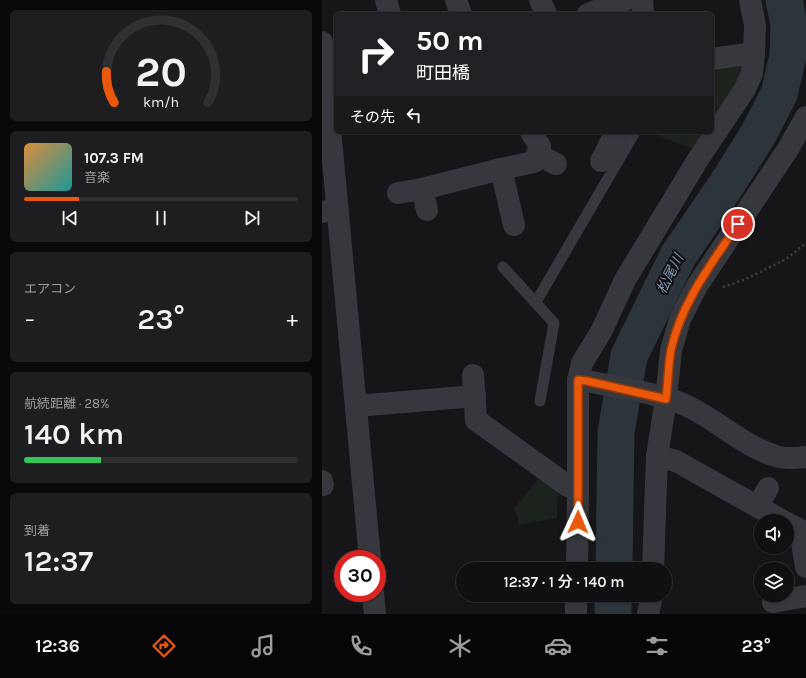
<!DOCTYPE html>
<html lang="ja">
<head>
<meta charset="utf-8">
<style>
  body { margin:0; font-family:Karla,"Noto Sans JP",sans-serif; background:#1e1e20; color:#f1f3f6; height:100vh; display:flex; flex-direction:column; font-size:15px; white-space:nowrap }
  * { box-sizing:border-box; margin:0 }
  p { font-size:13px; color:#9c9d9f }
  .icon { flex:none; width:22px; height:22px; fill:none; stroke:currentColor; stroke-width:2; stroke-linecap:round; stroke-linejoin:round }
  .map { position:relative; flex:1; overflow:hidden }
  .details { display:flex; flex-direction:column; gap:10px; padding:10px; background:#09090a; width:322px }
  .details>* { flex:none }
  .banner { position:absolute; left:12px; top:12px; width:380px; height:122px; border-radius:6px; box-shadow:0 1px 3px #0004,0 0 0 1px #303032; background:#202124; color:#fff; overflow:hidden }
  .tools { position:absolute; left:432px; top:514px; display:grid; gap:8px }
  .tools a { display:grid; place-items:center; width:40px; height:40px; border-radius:50%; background:#101012; box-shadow:0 1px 3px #0004,0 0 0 1px #303032; font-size:20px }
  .speed { position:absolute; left:12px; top:550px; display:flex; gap:8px; font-size:20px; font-weight:700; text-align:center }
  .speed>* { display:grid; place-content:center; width:52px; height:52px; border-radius:50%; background:#101012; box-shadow:0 1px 3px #0004,0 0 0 1px #303032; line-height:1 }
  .speed .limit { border:6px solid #d22; background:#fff; color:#111 }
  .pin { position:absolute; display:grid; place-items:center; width:34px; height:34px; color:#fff; margin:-17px; border:2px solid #fff; border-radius:50%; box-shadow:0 1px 4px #0007 }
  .me { position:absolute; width:44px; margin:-22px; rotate:1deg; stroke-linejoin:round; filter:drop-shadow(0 0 3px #0008) }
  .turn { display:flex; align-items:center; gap:14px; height:84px; padding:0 16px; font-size:18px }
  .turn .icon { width:52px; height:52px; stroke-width:2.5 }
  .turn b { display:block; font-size:28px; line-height:34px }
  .then { display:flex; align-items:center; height:38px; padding:0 16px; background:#0003; gap:8px; font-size:15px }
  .big { font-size:30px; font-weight:600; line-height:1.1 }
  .details .card { flex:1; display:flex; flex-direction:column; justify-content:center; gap:6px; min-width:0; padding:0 14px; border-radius:6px; background:#1e1e20 }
  .details .dial { align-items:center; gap:0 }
  .dial svg { height:104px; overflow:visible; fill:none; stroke:#303032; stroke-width:7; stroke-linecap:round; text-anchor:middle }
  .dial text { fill:#f1f3f6; stroke:none }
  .song { display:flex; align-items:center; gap:12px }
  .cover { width:48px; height:48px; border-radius:6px; background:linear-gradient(135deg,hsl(30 70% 55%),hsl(180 70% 35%)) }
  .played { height:4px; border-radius:2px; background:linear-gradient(90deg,#ea580c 20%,#303032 20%) }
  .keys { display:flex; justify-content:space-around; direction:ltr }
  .heat { display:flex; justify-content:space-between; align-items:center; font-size:22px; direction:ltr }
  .charge { height:6px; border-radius:3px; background:linear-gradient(90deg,#34c759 28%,#303032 0) }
  .trip { position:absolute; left:134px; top:562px; width:216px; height:40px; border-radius:20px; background:#101012; box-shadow:0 1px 3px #0004,0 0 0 1px #303032; font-weight:600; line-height:40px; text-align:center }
  .menu { display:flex; height:64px; justify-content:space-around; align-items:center; background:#060607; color:#9c9d9f }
  .menu .icon { width:28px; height:28px }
  .menu .active { color:#ea580c }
  .menu b { font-size:18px; color:#f1f3f6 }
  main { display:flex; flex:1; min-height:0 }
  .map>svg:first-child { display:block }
</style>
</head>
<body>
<main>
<section class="details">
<div class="card dial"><svg viewBox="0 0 100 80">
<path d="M14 69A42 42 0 1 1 86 69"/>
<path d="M14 69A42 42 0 0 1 8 45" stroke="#ea580c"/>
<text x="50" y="56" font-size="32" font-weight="700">20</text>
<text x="50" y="72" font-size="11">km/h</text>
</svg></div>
<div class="card">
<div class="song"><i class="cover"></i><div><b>107.3 FM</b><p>音楽</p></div></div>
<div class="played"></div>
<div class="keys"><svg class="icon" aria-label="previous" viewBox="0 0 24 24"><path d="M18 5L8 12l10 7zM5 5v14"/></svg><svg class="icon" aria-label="pause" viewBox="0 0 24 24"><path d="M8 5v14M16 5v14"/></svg><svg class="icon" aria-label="next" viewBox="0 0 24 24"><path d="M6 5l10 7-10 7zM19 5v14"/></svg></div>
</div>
<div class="card"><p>エアコン</p>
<div class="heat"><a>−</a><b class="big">23°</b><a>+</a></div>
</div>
<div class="card"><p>航続距離 · 28%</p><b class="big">140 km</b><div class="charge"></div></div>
<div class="card"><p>到着</p><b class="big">12:37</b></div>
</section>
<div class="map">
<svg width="484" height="614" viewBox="0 0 484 614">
  <rect width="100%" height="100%" fill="#161618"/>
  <g fill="#1c231d">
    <polygon points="420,66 419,78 390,122 390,69"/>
    <polygon points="330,132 383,132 371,149 329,133"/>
    <polygon points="218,477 236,489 235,518 196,525 196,517 192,509"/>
  </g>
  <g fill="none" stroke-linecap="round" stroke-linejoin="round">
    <g stroke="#2c353c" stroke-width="37">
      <polyline points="292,569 294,432 307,356 356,256 403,187 437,133 457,94 466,56 467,24 462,0"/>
      <polyline points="291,614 291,595"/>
    </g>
    <polyline stroke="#3d3f44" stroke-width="2.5" stroke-dasharray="2 3" stroke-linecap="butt" points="401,287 424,279 464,259 484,243"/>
    <g stroke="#37383d" stroke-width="11">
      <polyline points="181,267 232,323 218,401"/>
      <polyline points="214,302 313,132"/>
    </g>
    <g stroke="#37383d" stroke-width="22">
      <polyline points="64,0 68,14"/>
      <polyline points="134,0 139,14"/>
      <polyline points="218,0 224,14"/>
      <polyline points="320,0 321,14"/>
      <polyline points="428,0 433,25 432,53"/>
      <polyline points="266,14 303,0"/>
      <polyline points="215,154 234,164"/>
      <polyline points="279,161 294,132"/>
      <polyline points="179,169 192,225"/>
      <polyline points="100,189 105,210"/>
      <polyline points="76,193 100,189 179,169 212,162 218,146 209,132"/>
      <polyline points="0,212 14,209"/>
      <polyline points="151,375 154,420 246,486 256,491"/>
      <path d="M256 380 265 381C297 388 333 392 363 405 395 419 420 446 454 456 462 459 475 458 484 457"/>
      <polyline points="34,406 153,396"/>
      <polyline points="335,456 354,461 461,521"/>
      <polyline points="0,481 1,485"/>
      <polyline points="436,506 446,488"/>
      <polyline points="465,523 478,530 484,567"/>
      <polyline points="255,569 256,491 256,380 260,363 280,330 303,280 375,161 423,89 430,73 432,53 390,59"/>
      <polyline points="331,569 335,456 344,399 349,350 358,319 375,286 466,149 484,117"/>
      <polyline points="451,602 484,596"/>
      <polyline points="254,614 254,595"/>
      <polyline points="326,614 330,595"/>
    </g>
    <g stroke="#37383d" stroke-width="22">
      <path d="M0 42C15 214 32 386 48 559"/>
      <polyline points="51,593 53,614"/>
    </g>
  </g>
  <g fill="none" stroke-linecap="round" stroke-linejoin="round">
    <g stroke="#983908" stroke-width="10">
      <path id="route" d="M256 522V380L265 381 344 399C346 383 346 366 349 350 359 303 390 263 416 224"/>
    </g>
    <use href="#route" stroke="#ea580c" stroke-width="7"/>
  </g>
  <g text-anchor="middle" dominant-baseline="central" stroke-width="4" stroke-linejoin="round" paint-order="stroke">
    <g font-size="14" font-style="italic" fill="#7f9bb3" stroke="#111113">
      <text transform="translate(348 274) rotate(-63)">松尾川</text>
    </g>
  </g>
</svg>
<div class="tools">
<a><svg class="icon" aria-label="sound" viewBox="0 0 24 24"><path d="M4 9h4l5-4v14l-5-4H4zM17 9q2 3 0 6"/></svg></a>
<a><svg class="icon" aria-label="layers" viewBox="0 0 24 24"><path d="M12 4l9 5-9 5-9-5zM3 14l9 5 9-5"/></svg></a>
</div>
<div class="speed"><div class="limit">30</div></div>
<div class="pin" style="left:416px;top:224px;background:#d93025"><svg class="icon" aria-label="arrive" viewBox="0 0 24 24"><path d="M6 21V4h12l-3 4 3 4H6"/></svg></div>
<svg class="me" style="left:256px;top:522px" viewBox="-20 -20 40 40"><path d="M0-17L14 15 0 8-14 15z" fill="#ea580c" stroke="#fff" stroke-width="4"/></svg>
<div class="trip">12:37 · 1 分 · 140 m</div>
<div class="banner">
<div class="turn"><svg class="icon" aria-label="right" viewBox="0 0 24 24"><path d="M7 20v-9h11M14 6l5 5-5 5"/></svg><div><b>50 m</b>町田橋</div></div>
<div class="then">その先<svg class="icon" aria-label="left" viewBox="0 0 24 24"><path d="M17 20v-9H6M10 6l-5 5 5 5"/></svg></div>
</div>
</div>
</main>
<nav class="menu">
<b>12:36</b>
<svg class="icon active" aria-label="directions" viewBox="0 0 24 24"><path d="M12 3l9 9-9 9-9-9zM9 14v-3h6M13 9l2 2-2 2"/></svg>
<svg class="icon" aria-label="music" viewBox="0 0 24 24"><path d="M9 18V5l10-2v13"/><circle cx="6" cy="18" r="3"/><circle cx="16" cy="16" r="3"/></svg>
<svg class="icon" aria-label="phone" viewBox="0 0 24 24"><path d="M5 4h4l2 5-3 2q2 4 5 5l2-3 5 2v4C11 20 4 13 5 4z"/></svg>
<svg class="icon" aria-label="climate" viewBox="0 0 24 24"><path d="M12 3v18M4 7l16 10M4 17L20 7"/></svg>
<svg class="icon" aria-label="car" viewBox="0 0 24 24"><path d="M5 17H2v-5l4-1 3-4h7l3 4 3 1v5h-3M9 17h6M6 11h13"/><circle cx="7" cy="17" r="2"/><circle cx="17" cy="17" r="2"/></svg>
<svg class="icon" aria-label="filters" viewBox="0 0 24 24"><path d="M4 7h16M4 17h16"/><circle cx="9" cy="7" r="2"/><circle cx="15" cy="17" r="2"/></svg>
<b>23°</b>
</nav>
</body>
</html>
